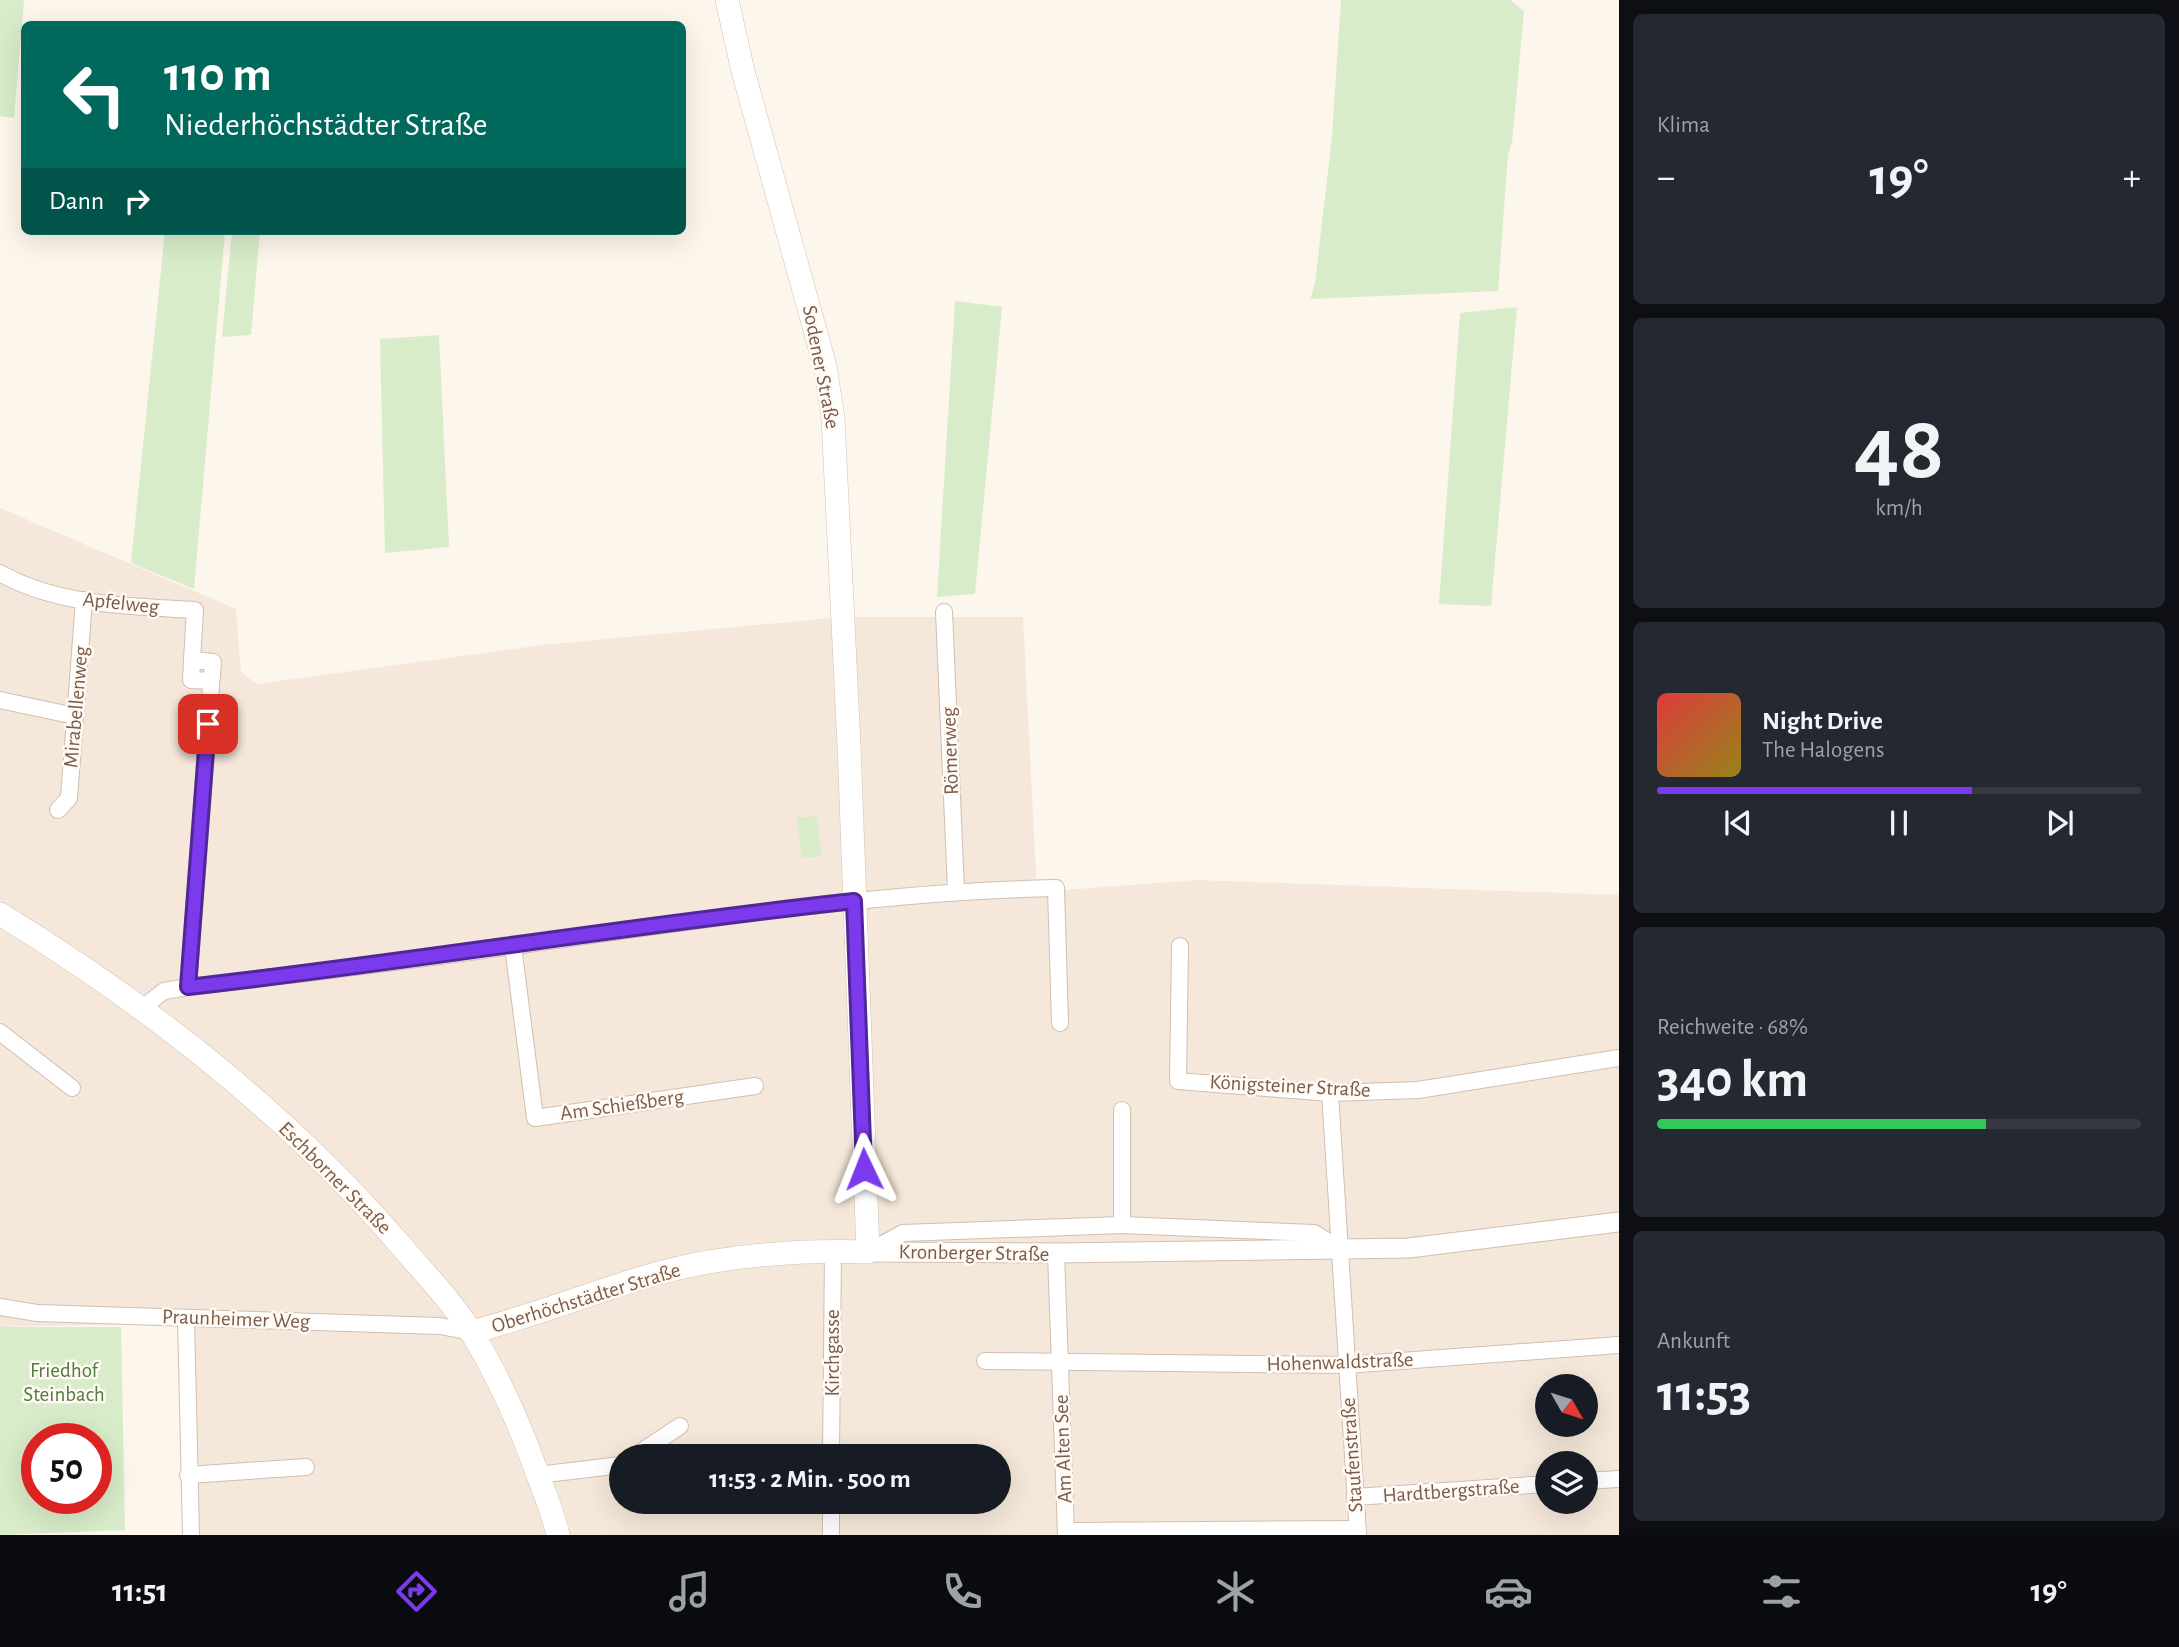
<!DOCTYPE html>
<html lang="de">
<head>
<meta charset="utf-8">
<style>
  body { margin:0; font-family:"Alegreya Sans",sans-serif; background:#242831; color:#f1f3f6; height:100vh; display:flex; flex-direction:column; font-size:26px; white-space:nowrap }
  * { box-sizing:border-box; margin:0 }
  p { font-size:23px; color:#9ea1a6 }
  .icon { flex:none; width:38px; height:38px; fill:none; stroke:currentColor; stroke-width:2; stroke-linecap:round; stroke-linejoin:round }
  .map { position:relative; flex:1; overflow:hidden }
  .panel { display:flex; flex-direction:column; gap:14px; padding:14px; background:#0d0f14; width:560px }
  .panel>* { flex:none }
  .guide { position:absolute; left:21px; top:21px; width:665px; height:214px; border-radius:10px; box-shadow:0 7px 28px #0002; background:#00695c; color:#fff; overflow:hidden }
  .needle { width:46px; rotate:129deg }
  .fabs { position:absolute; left:1535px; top:1374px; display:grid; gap:14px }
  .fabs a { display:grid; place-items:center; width:63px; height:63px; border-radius:50%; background:#171b24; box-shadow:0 7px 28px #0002; font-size:35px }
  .speed { position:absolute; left:21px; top:1423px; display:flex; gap:14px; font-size:35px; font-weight:700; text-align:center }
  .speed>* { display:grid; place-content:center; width:91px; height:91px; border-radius:50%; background:#171b24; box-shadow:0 7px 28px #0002; line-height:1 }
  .speed .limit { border:10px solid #d22; background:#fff; color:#111 }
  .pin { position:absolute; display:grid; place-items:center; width:60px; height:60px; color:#fff; margin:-30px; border-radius:14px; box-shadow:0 4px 10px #0006 }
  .me { position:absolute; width:77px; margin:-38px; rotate:358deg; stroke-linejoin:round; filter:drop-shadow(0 0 5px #0008) }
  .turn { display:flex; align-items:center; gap:24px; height:147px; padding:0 28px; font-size:32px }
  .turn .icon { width:91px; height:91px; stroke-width:2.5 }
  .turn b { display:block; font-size:49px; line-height:60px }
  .then { display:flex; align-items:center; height:66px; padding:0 28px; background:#0003; gap:14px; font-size:26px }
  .big { font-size:52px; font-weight:700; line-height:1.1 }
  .panel .tile { flex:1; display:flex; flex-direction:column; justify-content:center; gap:10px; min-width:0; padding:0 24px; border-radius:10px; background:#242831 }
  .panel .dial { align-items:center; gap:0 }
  .dial b { font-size:91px; line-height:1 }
  .song { display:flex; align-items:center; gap:21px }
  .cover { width:84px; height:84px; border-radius:10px; background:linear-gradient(135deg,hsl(0 70% 55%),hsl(50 70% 35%)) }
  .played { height:7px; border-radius:4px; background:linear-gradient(90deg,#7c3aed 65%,#363941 65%) }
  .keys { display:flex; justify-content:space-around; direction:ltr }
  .heat { display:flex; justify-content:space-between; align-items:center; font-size:38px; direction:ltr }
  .charge { height:10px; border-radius:5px; background:linear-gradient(90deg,#34c759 68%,#363941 0) }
  .trip { position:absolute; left:609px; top:1444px; width:402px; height:70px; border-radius:35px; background:#171b24; box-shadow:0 7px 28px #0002; font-weight:700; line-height:70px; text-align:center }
  .dock { display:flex; height:112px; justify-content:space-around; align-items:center; background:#090b0e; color:#9ea1a6 }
  .dock .icon { width:49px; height:49px }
  .dock .selected { color:#7c3aed }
  .dock b { font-size:32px; color:#f1f3f6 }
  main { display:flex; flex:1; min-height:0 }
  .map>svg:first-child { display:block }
</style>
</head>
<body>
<main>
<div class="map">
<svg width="1619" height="1535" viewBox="0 0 1619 1535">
  <rect width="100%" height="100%" fill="#fdf6ec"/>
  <path fill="#f5e8da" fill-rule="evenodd" d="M0 508 236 609 241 672 257 684 542 645 842 617H1023L1037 892 1197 880 1619 895V1535H186L183 1323 0 1327ZM1547 1386H1586V1424H1547ZM621 1456H999V1502H621ZM1547 1463H1586V1502H1547Z"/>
  <g fill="#d8ecc9" fill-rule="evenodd">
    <polygon points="0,0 24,0 14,118 0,116"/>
    <polygon points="1341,0 1510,0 1524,11 1512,143 1508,154 1498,291 1310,299 1315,284 1332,136"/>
    <polygon points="165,231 225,231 194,589 131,563"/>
    <polygon points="232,231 260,231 251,335 222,337"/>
    <polygon points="955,301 1002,307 975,594 937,597"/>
    <polygon points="1517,307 1491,606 1439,604 1460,313"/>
    <polygon points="439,335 449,547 385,553 380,339"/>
    <polygon points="817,816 822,856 802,858 797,818"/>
    <path d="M0 1320 1 1327H121L125 1530 0 1535ZM37 1438H96V1498H37Z"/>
  </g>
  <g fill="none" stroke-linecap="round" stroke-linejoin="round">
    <g stroke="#d1beb0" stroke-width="18">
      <g id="minor">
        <path d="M0 573C58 606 131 606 195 610L192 660"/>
        <polyline points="944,612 956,890"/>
        <polyline points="0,700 75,716"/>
        <polyline points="58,810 69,798 84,600"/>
        <polyline points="513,946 535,1118 755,1086"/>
        <polyline points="1180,946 1178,1081 1330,1093 1418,1090 1619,1058"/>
        <path d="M188 987C196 878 204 770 213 662L192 660 191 680 211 681"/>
        <path d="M142 1008 164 991 188 987C284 976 381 964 477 951 670 925 861 892 1056 888L1060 1023"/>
        <polyline points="0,1032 72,1088"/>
        <polyline points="1330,1093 1358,1535"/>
        <polyline points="1122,1225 1122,1110"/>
        <polyline points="868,1252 903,1233 1122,1225 1314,1233 1340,1249"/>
        <polyline points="1056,1253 1066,1535"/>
        <polyline points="0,1307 37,1313 440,1326 471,1332"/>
        <polyline points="186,1318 191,1535"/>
        <polyline points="985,1361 1346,1365 1619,1345"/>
        <polyline points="635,1456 680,1426"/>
        <polyline points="831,1456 833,1251"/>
        <polyline points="188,1475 306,1467"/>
        <polyline points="538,1475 621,1465"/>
        <polyline points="1586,1481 1619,1479"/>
        <polyline points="1355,1497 1547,1484"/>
        <polyline points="1066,1531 1357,1529"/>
        <polyline points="831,1535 831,1502"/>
      </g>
    </g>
    <g stroke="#d1beb0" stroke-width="21">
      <polyline id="tertiary" points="868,1252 1056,1253 1409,1248 1619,1222"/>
    </g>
    <g stroke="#d6c0b0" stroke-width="24">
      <g id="secondary">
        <path d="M0 914C149 1005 289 1115 403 1248 427 1276 454 1304 473 1335 499 1377 519 1423 536 1470 544 1491 553 1513 558 1535"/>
        <path d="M471 1332C534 1316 593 1292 655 1274 723 1255 798 1250 868 1252L849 745 833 418 825 366 743 71 727 0"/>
      </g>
    </g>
    <use href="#minor" stroke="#fff" stroke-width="16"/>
    <use href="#tertiary" stroke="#fff" stroke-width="19"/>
    <use href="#secondary" stroke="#fff" stroke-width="23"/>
  </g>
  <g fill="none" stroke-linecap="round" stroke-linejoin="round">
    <g stroke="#51269a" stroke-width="18">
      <path id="route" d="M208 724 188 987C410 962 631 925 854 901L864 1169"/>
    </g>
    <use href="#route" stroke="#7c3aed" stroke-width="12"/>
  </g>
  <g text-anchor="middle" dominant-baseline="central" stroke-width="5" stroke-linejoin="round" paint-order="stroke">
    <g font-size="21" fill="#7a5c4d" stroke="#fffaf3">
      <text transform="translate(821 367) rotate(79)">Sodener Straße</text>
      <text transform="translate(121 603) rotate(6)">Apfelweg</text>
      <text transform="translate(76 707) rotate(-85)">Mirabellenweg</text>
      <text transform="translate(950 751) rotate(-92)">Römerweg</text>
      <text transform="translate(1290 1086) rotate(3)">Königsteiner Straße</text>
      <text transform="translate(622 1105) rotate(-8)">Am Schießberg</text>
      <text transform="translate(335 1178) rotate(45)">Eschborner Straße</text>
      <text transform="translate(974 1253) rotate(1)">Kronberger Straße</text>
      <text transform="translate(586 1298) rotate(-17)">Oberhöchstädter Straße</text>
      <text transform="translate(236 1319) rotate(2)">Praunheimer Weg</text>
      <text transform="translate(832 1353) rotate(-90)">Kirchgasse</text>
      <text transform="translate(1340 1362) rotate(-2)">Hohenwaldstraße</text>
      <text transform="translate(1063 1449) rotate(-92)">Am Alten See</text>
      <text transform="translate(1352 1455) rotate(-94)">Staufenstraße</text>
      <text transform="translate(1451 1491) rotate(-4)">Hardtbergstraße</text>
    </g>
    <g font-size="21" fill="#537a41" stroke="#fffaf3">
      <text x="64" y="1370">Friedhof<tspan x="64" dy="24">Steinbach</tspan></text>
    </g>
  </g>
</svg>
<div class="fabs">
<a><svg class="needle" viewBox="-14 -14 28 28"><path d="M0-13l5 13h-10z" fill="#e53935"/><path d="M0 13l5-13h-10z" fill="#9ea1a6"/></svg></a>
<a><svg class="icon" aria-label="layers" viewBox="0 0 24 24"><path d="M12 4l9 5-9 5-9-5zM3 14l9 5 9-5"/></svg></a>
</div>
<div class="speed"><div class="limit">50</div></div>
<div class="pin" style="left:208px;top:724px;background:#d93025"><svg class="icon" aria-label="arrive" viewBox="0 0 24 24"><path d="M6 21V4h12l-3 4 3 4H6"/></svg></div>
<svg class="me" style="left:864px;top:1169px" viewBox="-20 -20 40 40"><path d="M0-17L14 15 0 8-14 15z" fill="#7c3aed" stroke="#fff" stroke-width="4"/></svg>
<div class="trip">11:53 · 2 Min. · 500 m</div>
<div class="guide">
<div class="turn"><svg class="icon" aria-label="left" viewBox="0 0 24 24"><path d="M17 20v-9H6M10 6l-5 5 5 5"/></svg><div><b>110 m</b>Niederhöchstädter Straße</div></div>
<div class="then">Dann<svg class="icon" aria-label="right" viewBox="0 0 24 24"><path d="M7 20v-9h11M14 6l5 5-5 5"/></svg></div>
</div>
</div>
<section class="panel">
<div class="tile"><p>Klima</p>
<div class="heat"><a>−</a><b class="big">19°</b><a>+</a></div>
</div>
<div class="tile dial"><b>48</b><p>km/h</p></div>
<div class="tile">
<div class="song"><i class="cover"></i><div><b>Night Drive</b><p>The Halogens</p></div></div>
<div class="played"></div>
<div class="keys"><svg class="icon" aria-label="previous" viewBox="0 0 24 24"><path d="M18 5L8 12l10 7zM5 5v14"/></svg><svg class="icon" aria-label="pause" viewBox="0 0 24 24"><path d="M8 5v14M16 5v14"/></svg><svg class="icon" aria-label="next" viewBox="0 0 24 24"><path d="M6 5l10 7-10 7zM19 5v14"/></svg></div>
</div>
<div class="tile"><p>Reichweite · 68%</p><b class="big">340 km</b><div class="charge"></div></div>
<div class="tile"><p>Ankunft</p><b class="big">11:53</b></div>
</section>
</main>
<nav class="dock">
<b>11:51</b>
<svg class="icon selected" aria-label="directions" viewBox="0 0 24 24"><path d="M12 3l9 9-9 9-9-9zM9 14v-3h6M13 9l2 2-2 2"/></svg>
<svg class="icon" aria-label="music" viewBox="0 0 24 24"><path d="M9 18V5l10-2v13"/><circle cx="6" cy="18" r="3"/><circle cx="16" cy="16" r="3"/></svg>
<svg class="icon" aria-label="phone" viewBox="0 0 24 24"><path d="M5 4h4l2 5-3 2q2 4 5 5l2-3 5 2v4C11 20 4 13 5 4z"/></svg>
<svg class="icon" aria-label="climate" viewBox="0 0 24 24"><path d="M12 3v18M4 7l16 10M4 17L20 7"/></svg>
<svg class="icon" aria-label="car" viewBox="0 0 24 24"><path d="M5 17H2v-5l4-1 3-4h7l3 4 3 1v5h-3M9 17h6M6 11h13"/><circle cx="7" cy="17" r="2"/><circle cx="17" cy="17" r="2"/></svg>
<svg class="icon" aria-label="filters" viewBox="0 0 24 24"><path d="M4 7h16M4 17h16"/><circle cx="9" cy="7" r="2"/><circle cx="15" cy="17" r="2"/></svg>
<b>19°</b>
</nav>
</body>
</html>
